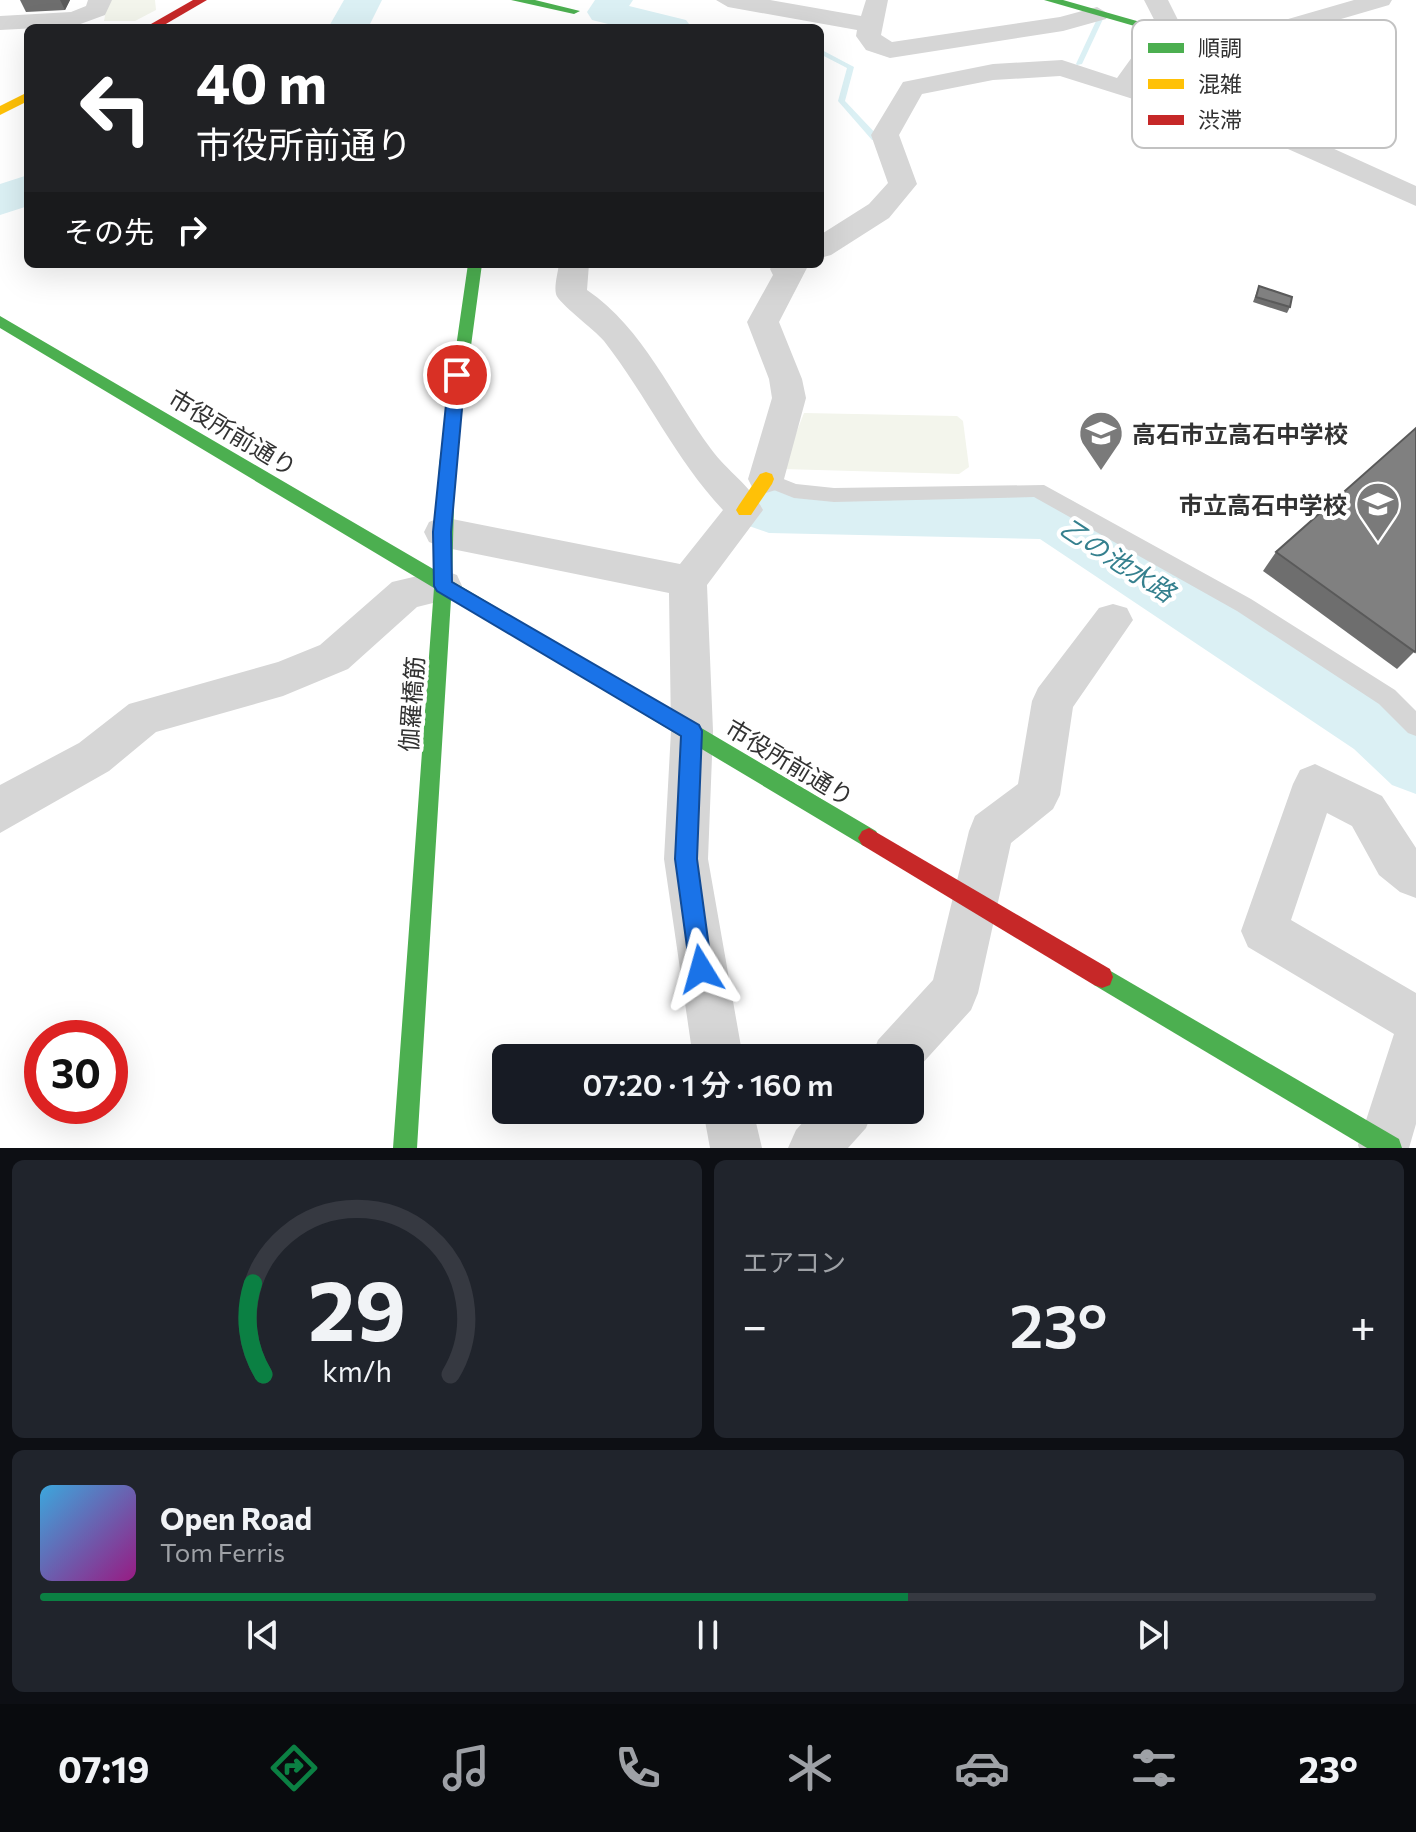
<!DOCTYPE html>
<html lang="ja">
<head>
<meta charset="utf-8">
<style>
  body { margin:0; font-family:Commissioner,"Noto Sans JP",sans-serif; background:#20242c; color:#f1f3f6; height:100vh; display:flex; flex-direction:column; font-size:30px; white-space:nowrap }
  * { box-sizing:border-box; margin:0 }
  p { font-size:26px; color:#9ea1a6 }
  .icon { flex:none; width:44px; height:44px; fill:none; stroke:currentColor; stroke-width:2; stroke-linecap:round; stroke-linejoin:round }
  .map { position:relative; height:1148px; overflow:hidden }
  .panel { display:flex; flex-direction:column; gap:12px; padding:12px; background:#0d0f14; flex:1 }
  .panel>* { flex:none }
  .hud { position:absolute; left:24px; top:24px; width:800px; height:244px; border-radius:12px; box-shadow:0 8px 32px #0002; background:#202124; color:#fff; overflow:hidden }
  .speed { position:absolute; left:24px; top:1020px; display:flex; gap:16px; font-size:40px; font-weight:700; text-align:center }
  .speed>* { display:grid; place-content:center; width:104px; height:104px; border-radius:50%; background:#171b24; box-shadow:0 8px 32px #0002; line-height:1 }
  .speed .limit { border:12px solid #d22; background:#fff; color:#111 }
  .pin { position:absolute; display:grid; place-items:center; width:68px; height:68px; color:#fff; margin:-34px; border:4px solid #fff; border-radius:50%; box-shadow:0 2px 8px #0007 }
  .me { position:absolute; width:88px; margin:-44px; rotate:352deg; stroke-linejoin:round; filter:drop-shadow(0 0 6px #0008) }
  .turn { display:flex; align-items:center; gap:28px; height:168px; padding:0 40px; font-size:36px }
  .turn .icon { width:104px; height:104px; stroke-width:2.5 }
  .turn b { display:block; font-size:56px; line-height:68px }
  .then { display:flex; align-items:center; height:76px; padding:0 40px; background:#0003; gap:16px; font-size:30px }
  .big { font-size:60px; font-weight:600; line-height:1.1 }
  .panel .card { flex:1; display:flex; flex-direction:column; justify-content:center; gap:12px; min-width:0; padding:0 28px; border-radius:12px; background:#20242c }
  .panel .dial { align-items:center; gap:0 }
  .dial svg { height:208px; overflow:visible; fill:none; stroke:#363941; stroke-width:7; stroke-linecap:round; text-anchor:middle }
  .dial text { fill:#f1f3f6; stroke:none }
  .song { display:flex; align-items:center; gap:24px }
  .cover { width:96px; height:96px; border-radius:12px; background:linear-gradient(135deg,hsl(200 70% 55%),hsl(310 70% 35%)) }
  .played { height:8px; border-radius:4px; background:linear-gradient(90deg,#0b8043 65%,#363941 65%) }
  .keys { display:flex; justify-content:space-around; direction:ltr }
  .heat { display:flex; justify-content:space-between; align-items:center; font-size:44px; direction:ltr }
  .panel .tiles { flex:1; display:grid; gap:12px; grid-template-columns:1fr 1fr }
  .card:last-child { grid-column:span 2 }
  .trip { position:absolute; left:492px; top:1044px; width:432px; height:80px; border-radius:12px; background:#171b24; box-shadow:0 8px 32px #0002; font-weight:600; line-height:80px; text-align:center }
  .dock { display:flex; height:128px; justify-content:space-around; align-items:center; background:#090b0e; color:#9ea1a6 }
  .dock .icon { width:56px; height:56px }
  .dock .current { color:#0b8043 }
  .dock b { font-size:36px; color:#f1f3f6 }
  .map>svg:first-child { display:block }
</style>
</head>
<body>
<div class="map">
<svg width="1416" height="1148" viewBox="0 0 1416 1148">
  <rect width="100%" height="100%" fill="#fff"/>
  <g fill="#f3f5ec">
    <polygon points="108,0 155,0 156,10 135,21 104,21"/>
    <polygon points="804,413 957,416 963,421 969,467 959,474 782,469"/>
  </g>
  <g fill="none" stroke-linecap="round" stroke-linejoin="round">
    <g fill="#dbf0f4" fill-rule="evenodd">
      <polygon points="1100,17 1103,19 1082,64 1077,65 1076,64 1097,19"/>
      <polygon points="820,49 854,67 845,101 878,136 878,140 872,140 838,101 847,68 820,54"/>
    </g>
    <g fill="#dbf0f4" fill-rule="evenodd">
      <polygon points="344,0 382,0 368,28 328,28"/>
      <polygon points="595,0 633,0 629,6 686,20 692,28 624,28 592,20 587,12"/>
      <polygon points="28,175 28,206 0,215 0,184"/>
      <polygon points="769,487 1051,493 1071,500 1400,707 1416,721 1416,794 1392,785 1354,749 1040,539 769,533 749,526 740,510 749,494"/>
    </g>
    <polygon fill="#d6d6d6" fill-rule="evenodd" points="766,472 796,484 834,488 1044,485 1251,599 1395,690 1416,711 1416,736 1408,733 1379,704 1237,611 1034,497 834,502 794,498 759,484 757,479 759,474"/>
    <g fill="#d6d6d6" fill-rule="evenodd">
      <polygon points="88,0 112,0 105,15 75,26 0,30 0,16 71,12 86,6"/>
      <polygon points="716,0 770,0 861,16 866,0 888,0 881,35 892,42 1060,17 1097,7 1109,14 1106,19 1063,31 890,58 866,50 856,36 857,30 728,7"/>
      <polygon points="1144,0 1168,0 1184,32 1177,38 1247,31 1354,0 1392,0 1389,5 1249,46 1169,55 1153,63 1139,84 1299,133 1416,186 1416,206 1279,145 1060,76 993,80 922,94 899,135 917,184 889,218 831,255 820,258 820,235 869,204 888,183 871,135 903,82 993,64 1062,60 1117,78 1135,53 1171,39 1163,37"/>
      <path d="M559 264H589L587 290C644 329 671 395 711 449 727 471 751 486 763 510L707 585 713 731 708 859 743 1058H693L664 859 671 731 669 593 442 547 429 542 424 532 429 522 442 517 680 564 723 510C675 459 647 396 604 341 595 330 558 303 556 294 554 286 558 272 559 264Z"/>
      <polygon points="773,264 809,264 779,322 802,379 806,398 784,479 779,489 766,493 753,489 748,479 772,398 769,379 747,322 773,275 770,269"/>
      <polygon points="443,570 457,575 462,586 457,597 417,607 348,669 283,696 156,732 109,771 0,833 0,785 79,743 129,704 278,662 320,645 392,582"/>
      <polygon points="1113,604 1127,608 1133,620 1073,707 1060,795 1053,809 1011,843 978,993 971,1010 910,1077 910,1058 871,1058 878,1040 933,980 969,831 975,816 1018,784 1032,701 1038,688 1099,608"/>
      <polygon points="1315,764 1382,796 1416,848 1416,898 1400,892 1379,875 1352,826 1327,813 1291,920 1416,993 1416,1124 1409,1148 1359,1148 1358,1145 1394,1034 1248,947 1241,931 1293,784 1300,770"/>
      <polygon points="703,1110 753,1110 762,1148 710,1148"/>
      <polygon points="814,1110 873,1110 866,1128 848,1148 788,1148 796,1130"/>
    </g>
    <g fill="#4caf50" fill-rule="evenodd">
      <polygon points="511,0 535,0 580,11 574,14"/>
      <polygon points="1044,0 1063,0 1207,41 1197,44"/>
      <polygon points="468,264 482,264 455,465 452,581 876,831 880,838 876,845 869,848 862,845 451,599 417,1148 393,1148 434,588 0,328 0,316 435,570 439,465"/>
      <polygon points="1102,966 1399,1139 1402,1148 1367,1148 1094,985 1091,977 1094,969"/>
    </g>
    <g fill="#ffc107" fill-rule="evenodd">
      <polygon points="28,92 28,101 0,115 0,106"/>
      <polygon points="766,472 772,474 774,479 772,484 751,515 739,515 736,510 739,505 760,474"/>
    </g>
    <g fill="#c62828" fill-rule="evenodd">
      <polygon points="193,0 207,0 159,28 144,28"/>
      <polygon points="869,828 1110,969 1113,977 1110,985 1102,988 1094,985 862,845 858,838 862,831"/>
    </g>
  </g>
  <g fill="#6e6e6e">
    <polygon points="20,0 70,0 65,10 26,12"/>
    <polygon points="1259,286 1290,307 1287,313 1253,302"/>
    <polygon points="1276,552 1416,650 1397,669 1263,571"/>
  </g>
  <polygon fill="#5a5a5a" points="60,0 70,0 65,10"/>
  <g fill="#808080" stroke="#5a5a5a" stroke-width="2">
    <polygon points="1259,286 1292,297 1290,307 1256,297"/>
    <polygon points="1416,428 1416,650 1415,652 1276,552"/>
  </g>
  <polygon fill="#1a73e8" stroke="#114b97" stroke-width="2" points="457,369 465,375 451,532 452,582 699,725 702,731 697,859 712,969 709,977 701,981 693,977 690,969 675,859 681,736 437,591 434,586 433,532 449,375"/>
  <defs>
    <g id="school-pin" transform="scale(2.3)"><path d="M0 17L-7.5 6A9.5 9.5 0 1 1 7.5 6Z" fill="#7a7a7a" stroke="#fff"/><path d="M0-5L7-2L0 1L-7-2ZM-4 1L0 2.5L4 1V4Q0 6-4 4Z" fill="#fff"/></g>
  </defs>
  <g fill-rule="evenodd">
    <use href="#school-pin" x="1101" y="433"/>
    <use href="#school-pin" x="1378" y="504"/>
  </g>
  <g text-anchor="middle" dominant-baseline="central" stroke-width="8" stroke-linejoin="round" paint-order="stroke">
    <g font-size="24" fill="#323232" stroke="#fff">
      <text transform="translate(233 432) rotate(31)">市役所前通り</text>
      <text transform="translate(411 704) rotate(-86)">伽羅橋筋</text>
      <text transform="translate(790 762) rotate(31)">市役所前通り</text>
    </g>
    <g font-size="24" font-weight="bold" fill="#323232" stroke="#fff" text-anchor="start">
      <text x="1132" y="433">高石市立高石中学校</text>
      <text x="1347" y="504" text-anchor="end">市立高石中学校</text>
    </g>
    <g font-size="26" font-style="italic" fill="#35808e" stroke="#fff">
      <text transform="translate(1118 559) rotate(33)">乙の池水路</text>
    </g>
  </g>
  <rect x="1132" y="20" width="264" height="128" rx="12" fill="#fff" stroke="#c2c2c2" stroke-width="2"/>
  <rect x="1148" y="43" width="36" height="10" fill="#4caf50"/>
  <rect x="1148" y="79" width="36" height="10" fill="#ffc107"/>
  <rect x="1148" y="115" width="36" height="10" fill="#c62828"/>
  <g font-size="22" fill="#323232">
    <text x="1198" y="56">順調</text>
    <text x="1198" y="92">混雑</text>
    <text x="1198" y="128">渋滞</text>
  </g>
</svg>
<div class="speed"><div class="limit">30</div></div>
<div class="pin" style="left:457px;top:375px;background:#d93025"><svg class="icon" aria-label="arrive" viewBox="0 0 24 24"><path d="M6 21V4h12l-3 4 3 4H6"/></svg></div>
<svg class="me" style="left:701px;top:969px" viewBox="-20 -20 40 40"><path d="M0-17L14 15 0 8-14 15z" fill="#1a73e8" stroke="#fff" stroke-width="4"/></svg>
<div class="trip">07:20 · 1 分 · 160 m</div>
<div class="hud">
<div class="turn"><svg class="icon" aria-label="left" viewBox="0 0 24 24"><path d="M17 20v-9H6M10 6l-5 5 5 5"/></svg><div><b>40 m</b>市役所前通り</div></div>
<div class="then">その先<svg class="icon" aria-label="right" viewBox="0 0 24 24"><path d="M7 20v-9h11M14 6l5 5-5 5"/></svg></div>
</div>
</div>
<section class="panel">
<div class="tiles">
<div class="card dial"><svg viewBox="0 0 100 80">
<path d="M14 69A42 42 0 1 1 86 69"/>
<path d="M14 69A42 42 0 0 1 10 34" stroke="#0b8043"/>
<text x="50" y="56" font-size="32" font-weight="700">29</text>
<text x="50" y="72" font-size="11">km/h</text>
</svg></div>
<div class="card"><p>エアコン</p>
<div class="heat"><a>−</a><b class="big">23°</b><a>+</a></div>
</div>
<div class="card">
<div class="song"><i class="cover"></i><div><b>Open Road</b><p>Tom Ferris</p></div></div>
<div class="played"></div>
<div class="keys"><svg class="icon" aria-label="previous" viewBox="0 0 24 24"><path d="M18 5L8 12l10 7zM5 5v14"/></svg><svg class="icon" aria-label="pause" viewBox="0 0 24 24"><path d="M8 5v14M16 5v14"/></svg><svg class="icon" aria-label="next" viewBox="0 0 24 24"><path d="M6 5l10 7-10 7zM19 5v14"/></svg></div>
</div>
</div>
</section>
<nav class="dock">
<b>07:19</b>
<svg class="icon current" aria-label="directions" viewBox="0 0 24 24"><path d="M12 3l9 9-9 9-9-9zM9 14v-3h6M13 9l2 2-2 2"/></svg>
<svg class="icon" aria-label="music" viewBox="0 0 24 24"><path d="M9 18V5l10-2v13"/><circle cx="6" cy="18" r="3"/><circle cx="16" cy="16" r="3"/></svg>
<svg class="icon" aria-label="phone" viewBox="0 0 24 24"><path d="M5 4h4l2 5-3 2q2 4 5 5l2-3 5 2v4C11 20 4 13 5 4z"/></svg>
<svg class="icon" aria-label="climate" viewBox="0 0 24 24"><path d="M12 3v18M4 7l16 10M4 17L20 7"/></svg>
<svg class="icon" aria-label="car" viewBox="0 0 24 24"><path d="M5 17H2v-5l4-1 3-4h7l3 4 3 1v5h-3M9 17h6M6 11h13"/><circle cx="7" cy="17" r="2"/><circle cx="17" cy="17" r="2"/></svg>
<svg class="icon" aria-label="filters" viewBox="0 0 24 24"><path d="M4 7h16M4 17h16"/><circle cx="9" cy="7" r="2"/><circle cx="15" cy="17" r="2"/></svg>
<b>23°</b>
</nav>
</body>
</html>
